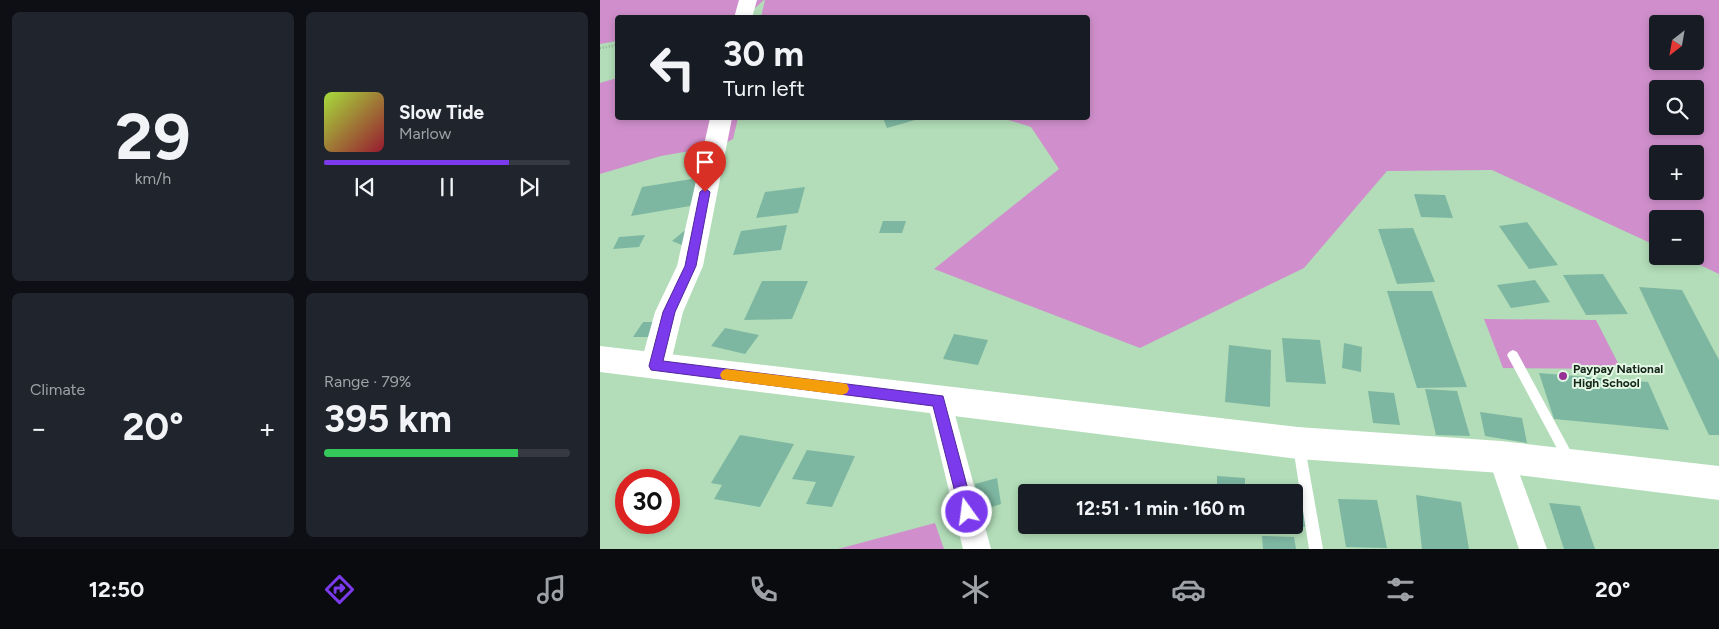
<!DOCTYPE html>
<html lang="en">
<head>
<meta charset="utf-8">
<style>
  body { margin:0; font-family:Figtree,sans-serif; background:#20242c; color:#f1f3f6; height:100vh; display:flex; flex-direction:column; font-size:19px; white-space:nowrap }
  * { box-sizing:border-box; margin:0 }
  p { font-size:16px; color:#9ea1a6 }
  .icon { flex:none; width:28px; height:28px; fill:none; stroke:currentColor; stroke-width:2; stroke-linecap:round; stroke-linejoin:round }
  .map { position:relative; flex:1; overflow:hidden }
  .sheet { display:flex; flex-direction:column; gap:12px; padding:12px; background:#0d0f14; width:600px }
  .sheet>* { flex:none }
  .top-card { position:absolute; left:15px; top:15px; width:475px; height:105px; border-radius:5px; box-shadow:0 2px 8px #0003; background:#171b24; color:#f1f3f6; overflow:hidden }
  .needle { width:32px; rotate:211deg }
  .tools { position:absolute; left:1049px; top:15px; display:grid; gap:10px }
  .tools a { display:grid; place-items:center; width:55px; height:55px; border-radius:5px; background:#171b24; box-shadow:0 2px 8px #0003; font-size:25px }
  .speed { position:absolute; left:15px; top:469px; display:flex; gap:10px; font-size:25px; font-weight:700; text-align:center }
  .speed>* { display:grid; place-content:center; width:65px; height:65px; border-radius:50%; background:#171b24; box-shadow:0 2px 8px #0003; line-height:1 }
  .speed .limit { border:8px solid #d22; background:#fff; color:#111 }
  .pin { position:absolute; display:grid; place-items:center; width:42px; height:42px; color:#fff; margin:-51px -21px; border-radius:50% 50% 50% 0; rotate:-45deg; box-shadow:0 0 5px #0007 }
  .pin .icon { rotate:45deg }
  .me { position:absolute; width:55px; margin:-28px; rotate:346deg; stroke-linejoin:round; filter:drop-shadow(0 0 4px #0008) }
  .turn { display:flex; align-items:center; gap:18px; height:105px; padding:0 25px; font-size:22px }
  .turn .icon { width:65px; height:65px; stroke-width:2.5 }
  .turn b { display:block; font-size:35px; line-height:42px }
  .big { font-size:38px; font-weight:700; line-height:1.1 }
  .sheet .card { flex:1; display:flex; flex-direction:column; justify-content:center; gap:8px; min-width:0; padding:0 18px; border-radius:8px; background:#20242c }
  .sheet .dial { align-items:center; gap:0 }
  .dial b { font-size:65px; line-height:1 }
  .song { display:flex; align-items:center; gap:15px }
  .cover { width:60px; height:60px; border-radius:8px; background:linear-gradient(135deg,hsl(80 70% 55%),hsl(350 70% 35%)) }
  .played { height:5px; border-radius:2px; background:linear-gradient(90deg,#7c3aed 75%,#363941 75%) }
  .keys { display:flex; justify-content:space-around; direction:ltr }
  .heat { display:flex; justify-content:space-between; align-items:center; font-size:28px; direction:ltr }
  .charge { height:8px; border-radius:4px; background:linear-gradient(90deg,#34c759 79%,#363941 0) }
  .sheet .tiles { flex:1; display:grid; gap:12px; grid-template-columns:repeat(2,1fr) }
  .trip { position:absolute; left:418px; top:484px; width:285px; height:50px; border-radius:5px; background:#171b24; box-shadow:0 2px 8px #0003; font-weight:700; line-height:50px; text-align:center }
  .tab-bar { display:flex; height:80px; justify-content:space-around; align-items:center; background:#090b0e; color:#9ea1a6 }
  .tab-bar .icon { width:35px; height:35px }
  .tab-bar .on { color:#7c3aed }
  .tab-bar b { font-size:22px; color:#f1f3f6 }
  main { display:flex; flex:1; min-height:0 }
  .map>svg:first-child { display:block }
</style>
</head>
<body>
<main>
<section class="sheet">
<div class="tiles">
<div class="card dial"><b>29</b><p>km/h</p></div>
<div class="card">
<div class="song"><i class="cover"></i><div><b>Slow Tide</b><p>Marlow</p></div></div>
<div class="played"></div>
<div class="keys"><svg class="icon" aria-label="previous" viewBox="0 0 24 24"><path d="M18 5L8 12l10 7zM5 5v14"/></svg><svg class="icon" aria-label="pause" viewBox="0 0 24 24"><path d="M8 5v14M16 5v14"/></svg><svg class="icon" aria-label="next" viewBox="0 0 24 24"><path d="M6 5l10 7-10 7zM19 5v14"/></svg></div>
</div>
<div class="card"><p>Climate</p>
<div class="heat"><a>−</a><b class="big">20°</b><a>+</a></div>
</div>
<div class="card"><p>Range · 79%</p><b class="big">395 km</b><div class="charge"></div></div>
</div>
</section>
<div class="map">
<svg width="1119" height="549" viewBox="0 0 1119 549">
  <rect width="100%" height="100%" fill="#b2ddb8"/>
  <g fill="#d08fcc" fill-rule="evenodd">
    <polygon points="0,0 164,0 145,17 18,18 17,41 0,44"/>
    <path d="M165 0H1119V274L1081 256H1095V219H1058L1057 246 892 170 787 171 704 268 540 348 334 269 459 169 431 127 402 118H488V18L161 17ZM1058 24H1095V61H1058ZM1058 89H1095V126H1058ZM1058 154H1095V191H1058Z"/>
    <polygon points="17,78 18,118 138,118 133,139 120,146 61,156 0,174 0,83"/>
    <polygon points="884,319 996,320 1021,369 903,368"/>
    <polygon points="335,523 344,549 238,549"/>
  </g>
  <g fill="#7db7a1">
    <polygon points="283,118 314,118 315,120 287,128"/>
    <polygon points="98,178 90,206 31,216 42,187"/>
    <polygon points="205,187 198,213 156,218 165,192"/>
    <polygon points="814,194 845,195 853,218 821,217"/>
    <polygon points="283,221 306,221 302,233 279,233"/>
    <polygon points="927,222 958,265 929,269 899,226"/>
    <polygon points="187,225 181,250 133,255 141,231"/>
    <polygon points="813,228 835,282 797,284 778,229"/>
    <polygon points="84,231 94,235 82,245 72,241"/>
    <polygon points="45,235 39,247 13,249 19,237"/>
    <polygon points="1003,274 1028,314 986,315 963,275"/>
    <polygon points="935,280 950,302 911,308 897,285"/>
    <polygon points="162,281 208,281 192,319 144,320"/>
    <polygon points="1039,287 1082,290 1119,360 1119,435 1109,435"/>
    <polygon points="787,291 832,291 867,387 817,388"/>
    <polygon points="43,322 57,322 48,337 33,337"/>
    <polygon points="125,328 159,335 145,354 111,346"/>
    <polygon points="354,334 388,340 378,365 343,359"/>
    <polygon points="682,338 720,340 726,384 686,382"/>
    <polygon points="744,343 762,347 761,372 742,368"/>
    <polygon points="629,345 671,350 670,407 625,402"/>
    <polygon points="939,373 1048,382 1069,430 954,419"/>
    <polygon points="825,389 857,391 870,436 836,435"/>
    <polygon points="768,391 794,393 800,425 773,423"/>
    <polygon points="880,412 922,418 927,443 885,436"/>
    <polygon points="140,435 194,444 160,507 114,499 122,485 111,483"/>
    <polygon points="207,450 255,456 232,507 206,504 216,482 192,479"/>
    <polygon points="617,476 645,478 645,492 617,492"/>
    <polygon points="397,478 401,504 379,511 375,484"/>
    <polygon points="658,485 696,490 697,506 704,507 705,527 694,526 694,492 658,492"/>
    <polygon points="816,495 861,502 869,549 822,549"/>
    <polygon points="738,499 777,500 787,548 746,547"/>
    <polygon points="949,503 980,506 995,549 964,549"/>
    <polygon points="662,536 694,537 696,549 663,549"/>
  </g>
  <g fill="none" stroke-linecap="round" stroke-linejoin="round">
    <polyline stroke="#6b8a70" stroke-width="2.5" stroke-dasharray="0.5 2.5" stroke-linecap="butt" points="0,48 18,45"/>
    <g fill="#fff" fill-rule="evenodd">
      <polygon points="913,350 917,352 968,446 970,450 968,454 964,456 960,454 907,355 909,352"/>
      <polygon points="699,441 703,443 705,447 723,549 709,549 693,447 695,443"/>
    </g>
    <g fill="#fff" fill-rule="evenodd">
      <polygon points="339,389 348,392 351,400 391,549 363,549 327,400 330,392"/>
      <polygon points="901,444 910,448 947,549 919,549 888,457 892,448"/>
    </g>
    <g fill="#fff" fill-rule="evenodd">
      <polygon points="139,0 157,0 152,18 134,18"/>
      <polygon points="110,118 132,118 103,266 83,312 70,366 65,375 55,379 45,375 40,366 55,312 77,266"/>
    </g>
    <polygon fill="#fff" fill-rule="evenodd" points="0,346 698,427 901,441 1119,466 1119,500 901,473 698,459 0,372"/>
  </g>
  <polygon fill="#7c3aed" stroke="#51269a" points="105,188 110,192 96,266 75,312 63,361 343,396 374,512 372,517 367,519 362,517 360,512 333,406 51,370 49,366 63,312 85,266 100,192"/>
  <polygon fill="#f59e0b" points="126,369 242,383 247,384 249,389 247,393 242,395 126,380 122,379 120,375 122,371"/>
  <circle fill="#973196" stroke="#e2f8e5" stroke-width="2" cx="963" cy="376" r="5"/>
  <g text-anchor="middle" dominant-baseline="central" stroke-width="4" stroke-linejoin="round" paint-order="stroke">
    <g font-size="12" font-weight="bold" fill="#152518" stroke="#e2f8e5" text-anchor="start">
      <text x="973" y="369">Paypay National<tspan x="973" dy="14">High School</tspan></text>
    </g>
  </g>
</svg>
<div class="tools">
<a><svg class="needle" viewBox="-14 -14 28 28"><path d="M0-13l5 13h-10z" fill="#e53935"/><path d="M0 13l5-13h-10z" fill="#9ea1a6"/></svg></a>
<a><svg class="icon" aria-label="search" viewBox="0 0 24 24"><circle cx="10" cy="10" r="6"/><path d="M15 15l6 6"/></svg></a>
<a>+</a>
<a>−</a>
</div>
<div class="speed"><div class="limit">30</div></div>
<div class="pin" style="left:105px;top:192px;background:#d93025"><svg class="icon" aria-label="arrive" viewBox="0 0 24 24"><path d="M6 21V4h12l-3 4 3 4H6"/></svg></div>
<svg class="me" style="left:367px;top:512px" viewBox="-20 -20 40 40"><circle r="17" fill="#7c3aed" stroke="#fff" stroke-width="3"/><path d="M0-11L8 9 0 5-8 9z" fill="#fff"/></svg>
<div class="trip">12:51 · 1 min · 160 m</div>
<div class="top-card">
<div class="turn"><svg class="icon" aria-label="left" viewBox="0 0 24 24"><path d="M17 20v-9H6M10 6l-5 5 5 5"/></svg><div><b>30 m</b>Turn left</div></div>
</div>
</div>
</main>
<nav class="tab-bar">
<b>12:50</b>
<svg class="icon on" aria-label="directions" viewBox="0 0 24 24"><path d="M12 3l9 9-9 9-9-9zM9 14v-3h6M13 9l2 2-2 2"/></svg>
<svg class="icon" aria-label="music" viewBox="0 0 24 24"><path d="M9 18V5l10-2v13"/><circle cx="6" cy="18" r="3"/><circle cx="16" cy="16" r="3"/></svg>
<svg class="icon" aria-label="phone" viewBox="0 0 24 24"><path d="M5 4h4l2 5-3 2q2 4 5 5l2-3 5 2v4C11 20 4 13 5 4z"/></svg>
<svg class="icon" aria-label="climate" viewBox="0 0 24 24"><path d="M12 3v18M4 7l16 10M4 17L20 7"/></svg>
<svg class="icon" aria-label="car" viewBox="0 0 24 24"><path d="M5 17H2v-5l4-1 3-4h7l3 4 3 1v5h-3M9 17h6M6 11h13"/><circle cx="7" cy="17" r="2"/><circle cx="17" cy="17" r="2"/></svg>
<svg class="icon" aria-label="filters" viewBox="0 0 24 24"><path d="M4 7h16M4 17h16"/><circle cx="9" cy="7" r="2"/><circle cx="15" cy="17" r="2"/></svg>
<b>20°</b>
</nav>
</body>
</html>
